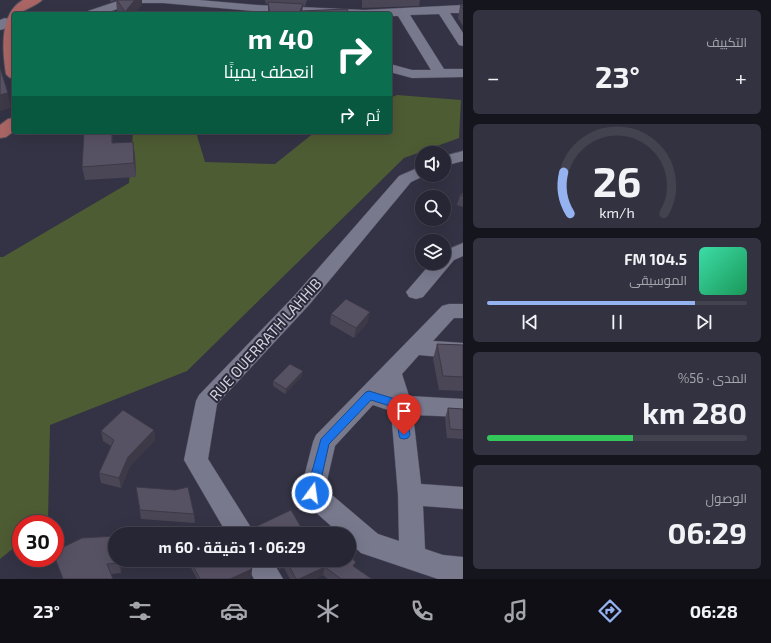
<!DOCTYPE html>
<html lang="ar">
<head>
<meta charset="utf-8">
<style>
  body { margin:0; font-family:"Exo 2",Cairo,sans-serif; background:#323240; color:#f1f3f6; direction:rtl; height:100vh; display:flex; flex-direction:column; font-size:15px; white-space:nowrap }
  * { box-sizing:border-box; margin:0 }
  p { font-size:13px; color:#a4a5ac }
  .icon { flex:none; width:22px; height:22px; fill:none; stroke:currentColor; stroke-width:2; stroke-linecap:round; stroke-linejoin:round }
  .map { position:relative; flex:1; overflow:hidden; direction:ltr }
  .sheet { display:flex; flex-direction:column; gap:10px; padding:10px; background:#15151d; width:308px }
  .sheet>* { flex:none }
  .banner { position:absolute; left:12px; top:12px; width:380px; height:122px; border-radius:4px; box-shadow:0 4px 16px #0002,0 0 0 1px #42434f; direction:rtl; background:#0b6e4f; color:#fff; overflow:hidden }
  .fabs { position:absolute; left:415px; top:146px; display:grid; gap:8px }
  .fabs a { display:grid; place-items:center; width:36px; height:36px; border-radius:50%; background:#262634; box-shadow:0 4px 16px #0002,0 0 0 1px #42434f; font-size:20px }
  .speed { position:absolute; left:12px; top:515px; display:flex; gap:8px; font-size:20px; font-weight:700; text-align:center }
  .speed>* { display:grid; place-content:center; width:52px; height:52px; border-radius:50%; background:#262634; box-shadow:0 4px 16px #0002,0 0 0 1px #42434f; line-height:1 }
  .speed .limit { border:6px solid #d22; background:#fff; color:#111 }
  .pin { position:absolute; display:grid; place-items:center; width:34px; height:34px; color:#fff; margin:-41px -17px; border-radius:50% 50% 50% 0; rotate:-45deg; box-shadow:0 0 4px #0007 }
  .pin .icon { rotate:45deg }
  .me { position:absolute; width:44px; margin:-22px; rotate:14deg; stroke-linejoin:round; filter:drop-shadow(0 0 3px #0008) }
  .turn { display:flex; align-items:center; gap:14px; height:84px; padding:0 12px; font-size:18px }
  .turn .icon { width:52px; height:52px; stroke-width:2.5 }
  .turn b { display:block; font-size:28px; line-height:34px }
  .then { display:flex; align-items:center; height:38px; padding:0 12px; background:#0003; gap:8px; font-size:15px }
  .big { font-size:30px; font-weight:700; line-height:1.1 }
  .sheet .card { flex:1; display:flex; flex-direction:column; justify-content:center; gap:6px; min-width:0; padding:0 14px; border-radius:6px; background:#323240 }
  .sheet .dial { align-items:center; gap:0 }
  .dial svg { height:104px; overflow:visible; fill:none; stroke:#42434f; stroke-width:7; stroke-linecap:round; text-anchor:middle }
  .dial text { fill:#f1f3f6; stroke:none }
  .song { display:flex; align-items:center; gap:12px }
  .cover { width:48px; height:48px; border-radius:6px; background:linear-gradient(135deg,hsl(160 70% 55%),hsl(150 70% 35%)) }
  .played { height:4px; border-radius:2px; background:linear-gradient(90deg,#95b2f1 80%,#42434f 80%) }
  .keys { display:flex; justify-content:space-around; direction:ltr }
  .heat { display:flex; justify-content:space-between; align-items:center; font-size:22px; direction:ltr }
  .charge { height:6px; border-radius:3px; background:linear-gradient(90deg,#34c759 56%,#42434f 0) }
  .trip { position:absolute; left:108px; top:527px; width:248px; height:40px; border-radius:20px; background:#262634; box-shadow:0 4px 16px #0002,0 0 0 1px #42434f; font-weight:700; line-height:40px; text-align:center; direction:rtl }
  .tabs { display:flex; height:64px; justify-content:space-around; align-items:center; background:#0f0f15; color:#a4a5ac }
  .tabs .icon { width:28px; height:28px }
  .tabs .selected { color:#95b2f1 }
  .tabs b { font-size:18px; color:#f1f3f6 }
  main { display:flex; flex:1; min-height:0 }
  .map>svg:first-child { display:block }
</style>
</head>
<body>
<main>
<section class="sheet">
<div class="card"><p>التكييف</p>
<div class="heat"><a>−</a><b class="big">23°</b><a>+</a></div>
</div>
<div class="card dial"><svg viewBox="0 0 100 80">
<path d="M14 69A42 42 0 1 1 86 69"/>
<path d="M14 69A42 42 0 0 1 9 37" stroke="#95b2f1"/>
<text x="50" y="56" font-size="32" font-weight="700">26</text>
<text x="50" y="72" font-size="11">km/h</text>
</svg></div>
<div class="card">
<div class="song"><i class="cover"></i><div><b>104.5 FM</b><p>الموسيقى</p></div></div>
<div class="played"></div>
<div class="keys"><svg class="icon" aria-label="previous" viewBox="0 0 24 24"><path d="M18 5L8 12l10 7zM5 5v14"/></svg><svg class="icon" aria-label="pause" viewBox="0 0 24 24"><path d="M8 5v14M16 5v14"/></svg><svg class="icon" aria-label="next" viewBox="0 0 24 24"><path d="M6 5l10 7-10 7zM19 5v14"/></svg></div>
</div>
<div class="card"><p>المدى · 56%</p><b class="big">280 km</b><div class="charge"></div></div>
<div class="card"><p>الوصول</p><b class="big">06:29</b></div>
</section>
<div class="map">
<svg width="463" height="579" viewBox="0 0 463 579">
  <rect width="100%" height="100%" fill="#333345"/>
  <polygon fill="#4e5c33" points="397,95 461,100 459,138 404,158 187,371 50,425 48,519 42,524 21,524 21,542 0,559 0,257 3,257 129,183 133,132 196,132 205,162 275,164 315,132 390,132 390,98"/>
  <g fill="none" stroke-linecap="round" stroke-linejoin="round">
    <g stroke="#4e4e5d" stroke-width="1">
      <g id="minor">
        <polygon points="121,0 199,0 257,5 364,10 463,5 463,13 450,13 463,33 463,46 459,45 439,14 410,15 444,69 463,69 463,77 412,78 390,72 390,64 412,70 431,70 398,16 390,16 390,14 288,14 163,3 134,3 103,14 86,14 88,11"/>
        <polygon points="5,18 9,19 11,22 4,29 0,30 0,20"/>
        <polygon points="463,151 463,161 444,166 444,156"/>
        <polygon points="422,166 422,175 426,175 411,182 309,305 217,404 208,459 250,526 254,534 227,534 184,460 196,401 199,395 295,295 399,176"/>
        <polygon points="463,243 463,256 454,260 423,297 416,299 409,297 406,292 431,263 444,263 444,251"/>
        <path d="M449 304H463V318H454L433 341 463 343V359L419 355 402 374 409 396 463 399V417L413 415 421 484 463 487V509L423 506 425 549 443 555 463 557V579H438L361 553 349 542V534H340L303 501 300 493 313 442 316 435 442 306ZM373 405 391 411 398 494 399 541 378 534 325 489 335 446Z"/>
        <polygon points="244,560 272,560 283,579 254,579"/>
      </g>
    </g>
    <g stroke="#4e4e5d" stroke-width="2">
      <g id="primary">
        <path d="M23 0H42C39 4 18 14 14 14V79L9 77 6 74C2 47 0 13 23 0Z"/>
        <polygon points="14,118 14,131 6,137 0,138 0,125 8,119"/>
      </g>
    </g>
    <use href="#minor" fill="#78798d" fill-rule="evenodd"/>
    <use href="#primary" fill="#aa6664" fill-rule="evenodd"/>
  </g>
  <g fill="#4b4656">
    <polygon points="110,0 142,0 142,4 135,14 120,14 117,11 116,0 111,2"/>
    <polygon points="265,0 307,0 305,6 302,6 302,11 350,14 268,14 268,4 266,4"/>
    <polygon points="362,0 420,0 419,6 362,8"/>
    <polygon points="463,5 463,26 458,18 460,6"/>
    <polygon points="112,132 113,143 133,142 135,156 136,177 85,180 82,167"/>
    <polygon points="463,193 463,207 457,205 460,195"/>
    <polygon points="331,314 368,322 354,338 330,324"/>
    <polygon points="437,344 463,345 463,391 439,390 433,359"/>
    <polygon points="303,371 302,376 285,394 273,386 273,381"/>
    <polygon points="448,408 463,409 463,439 447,438 445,418"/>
    <polygon points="154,430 155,440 130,466 121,488 101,483 99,473 111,446 103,441 101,431"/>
    <polygon points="136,487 194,514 195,523 141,519"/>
    <polygon points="115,560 122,560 121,573 63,579"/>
    <polygon points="187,560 248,560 252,569 251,577 248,579 197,579"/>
    <polygon points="273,560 349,560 355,567 372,579 328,579 323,575 315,579 290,579 284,568 280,570"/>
  </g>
  <g fill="#3d3946">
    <polygon points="135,0 142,0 142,4 135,14 125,14 125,12"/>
    <polygon points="303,4 302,14 300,11"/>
    <polygon points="8,93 11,108 0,111 0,95"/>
    <polygon points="112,132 114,145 112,143"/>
    <polygon points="133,142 135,156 136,177 134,163"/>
    <polygon points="370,312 368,322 354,338 356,328"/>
    <polygon points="303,371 302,376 285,394 286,389"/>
    <polygon points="154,430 155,440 130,466 121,488 119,478 128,457"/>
    <polygon points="119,560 122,560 121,573 119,563"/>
    <polygon points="147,560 163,560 148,563"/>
    <polygon points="284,560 285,560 284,568 280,570 280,562"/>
    <polygon points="325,567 323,575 315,579 299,579"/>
    <polygon points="252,569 251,577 248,579 230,579"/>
  </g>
  <g fill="#575164" stroke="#3d3946">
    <polygon points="117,0 135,0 125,12"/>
    <polygon points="268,2 303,4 300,11 347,9 350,14 270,14"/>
    <polygon points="463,5 463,9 460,6"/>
    <polygon points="0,67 8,93 0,95"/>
    <polygon points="105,132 112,132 112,143 133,142 134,163 82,167 84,133"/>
    <polygon points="463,193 463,196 460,195"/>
    <polygon points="346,299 370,312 356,328 331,314"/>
    <polygon points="437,344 463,345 463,377 443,376"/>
    <polygon points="290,364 303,371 286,389 273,381"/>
    <polygon points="448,408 463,409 463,430 450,429"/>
    <polygon points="123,410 154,430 128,457 119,478 99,473 114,440 101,431"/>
    <polygon points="136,487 175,490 188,487 194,514 140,510"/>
    <polygon points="291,510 305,534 246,534 257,529 255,527"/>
    <polygon points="212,527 216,534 178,534"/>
    <polygon points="115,536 115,560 119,560 119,563 107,564 113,579 63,579 55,558 55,551 82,538"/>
    <polygon points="349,556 356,562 353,566 372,579 341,579 325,567 299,579 296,579 286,560 349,560"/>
    <polygon points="190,560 248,560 252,569 230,579 200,579"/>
  </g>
  <polygon fill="#1a73e8" stroke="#114b97" points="369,391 405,402 410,435 408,438 404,439 400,438 399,435 396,408 371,400 329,444 318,493 316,497 312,498 308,497 306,493 321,439 366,392"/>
  <g text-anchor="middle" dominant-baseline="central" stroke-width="4" stroke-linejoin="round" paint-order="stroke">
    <g font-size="15" fill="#d1d2dd" stroke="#29293a">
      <text transform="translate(265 339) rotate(-48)">RUE OUERRATH LAHHIB</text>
    </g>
  </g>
</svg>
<div class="fabs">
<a><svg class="icon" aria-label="sound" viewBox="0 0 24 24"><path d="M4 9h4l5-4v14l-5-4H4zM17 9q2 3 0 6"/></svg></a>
<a><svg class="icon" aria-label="search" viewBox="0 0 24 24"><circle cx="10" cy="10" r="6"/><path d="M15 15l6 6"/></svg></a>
<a><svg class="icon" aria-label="layers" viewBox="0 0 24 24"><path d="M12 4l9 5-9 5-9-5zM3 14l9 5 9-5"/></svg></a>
</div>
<div class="speed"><div class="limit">30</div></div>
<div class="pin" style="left:404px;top:435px;background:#d93025"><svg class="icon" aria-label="arrive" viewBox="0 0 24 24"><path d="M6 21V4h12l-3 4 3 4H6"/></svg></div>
<svg class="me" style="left:312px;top:493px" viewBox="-20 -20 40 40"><circle r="17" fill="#1a73e8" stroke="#fff" stroke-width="3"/><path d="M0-11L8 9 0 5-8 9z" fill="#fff"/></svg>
<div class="trip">06:29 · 1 دقيقة · 60 m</div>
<div class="banner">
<div class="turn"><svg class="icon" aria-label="right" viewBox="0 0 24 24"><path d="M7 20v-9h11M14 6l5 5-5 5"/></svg><div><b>40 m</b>انعطف يمينًا</div></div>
<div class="then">ثم<svg class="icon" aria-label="right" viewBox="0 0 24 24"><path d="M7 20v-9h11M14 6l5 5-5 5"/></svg></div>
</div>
</div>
</main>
<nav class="tabs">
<b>06:28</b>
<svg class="icon selected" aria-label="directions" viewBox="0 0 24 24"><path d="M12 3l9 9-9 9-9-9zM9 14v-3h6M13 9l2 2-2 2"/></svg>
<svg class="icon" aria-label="music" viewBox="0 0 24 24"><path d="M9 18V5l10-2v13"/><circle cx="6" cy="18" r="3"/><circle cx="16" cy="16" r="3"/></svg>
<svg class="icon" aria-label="phone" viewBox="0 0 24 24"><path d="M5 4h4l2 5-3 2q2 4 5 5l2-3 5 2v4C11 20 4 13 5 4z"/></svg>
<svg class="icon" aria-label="climate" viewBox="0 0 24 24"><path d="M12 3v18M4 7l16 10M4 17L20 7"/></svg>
<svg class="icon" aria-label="car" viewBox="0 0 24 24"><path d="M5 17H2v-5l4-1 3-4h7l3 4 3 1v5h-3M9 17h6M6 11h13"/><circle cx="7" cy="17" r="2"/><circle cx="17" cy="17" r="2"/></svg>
<svg class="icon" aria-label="filters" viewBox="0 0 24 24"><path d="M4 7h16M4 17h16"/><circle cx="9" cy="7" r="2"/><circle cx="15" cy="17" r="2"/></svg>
<b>23°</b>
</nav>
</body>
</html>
